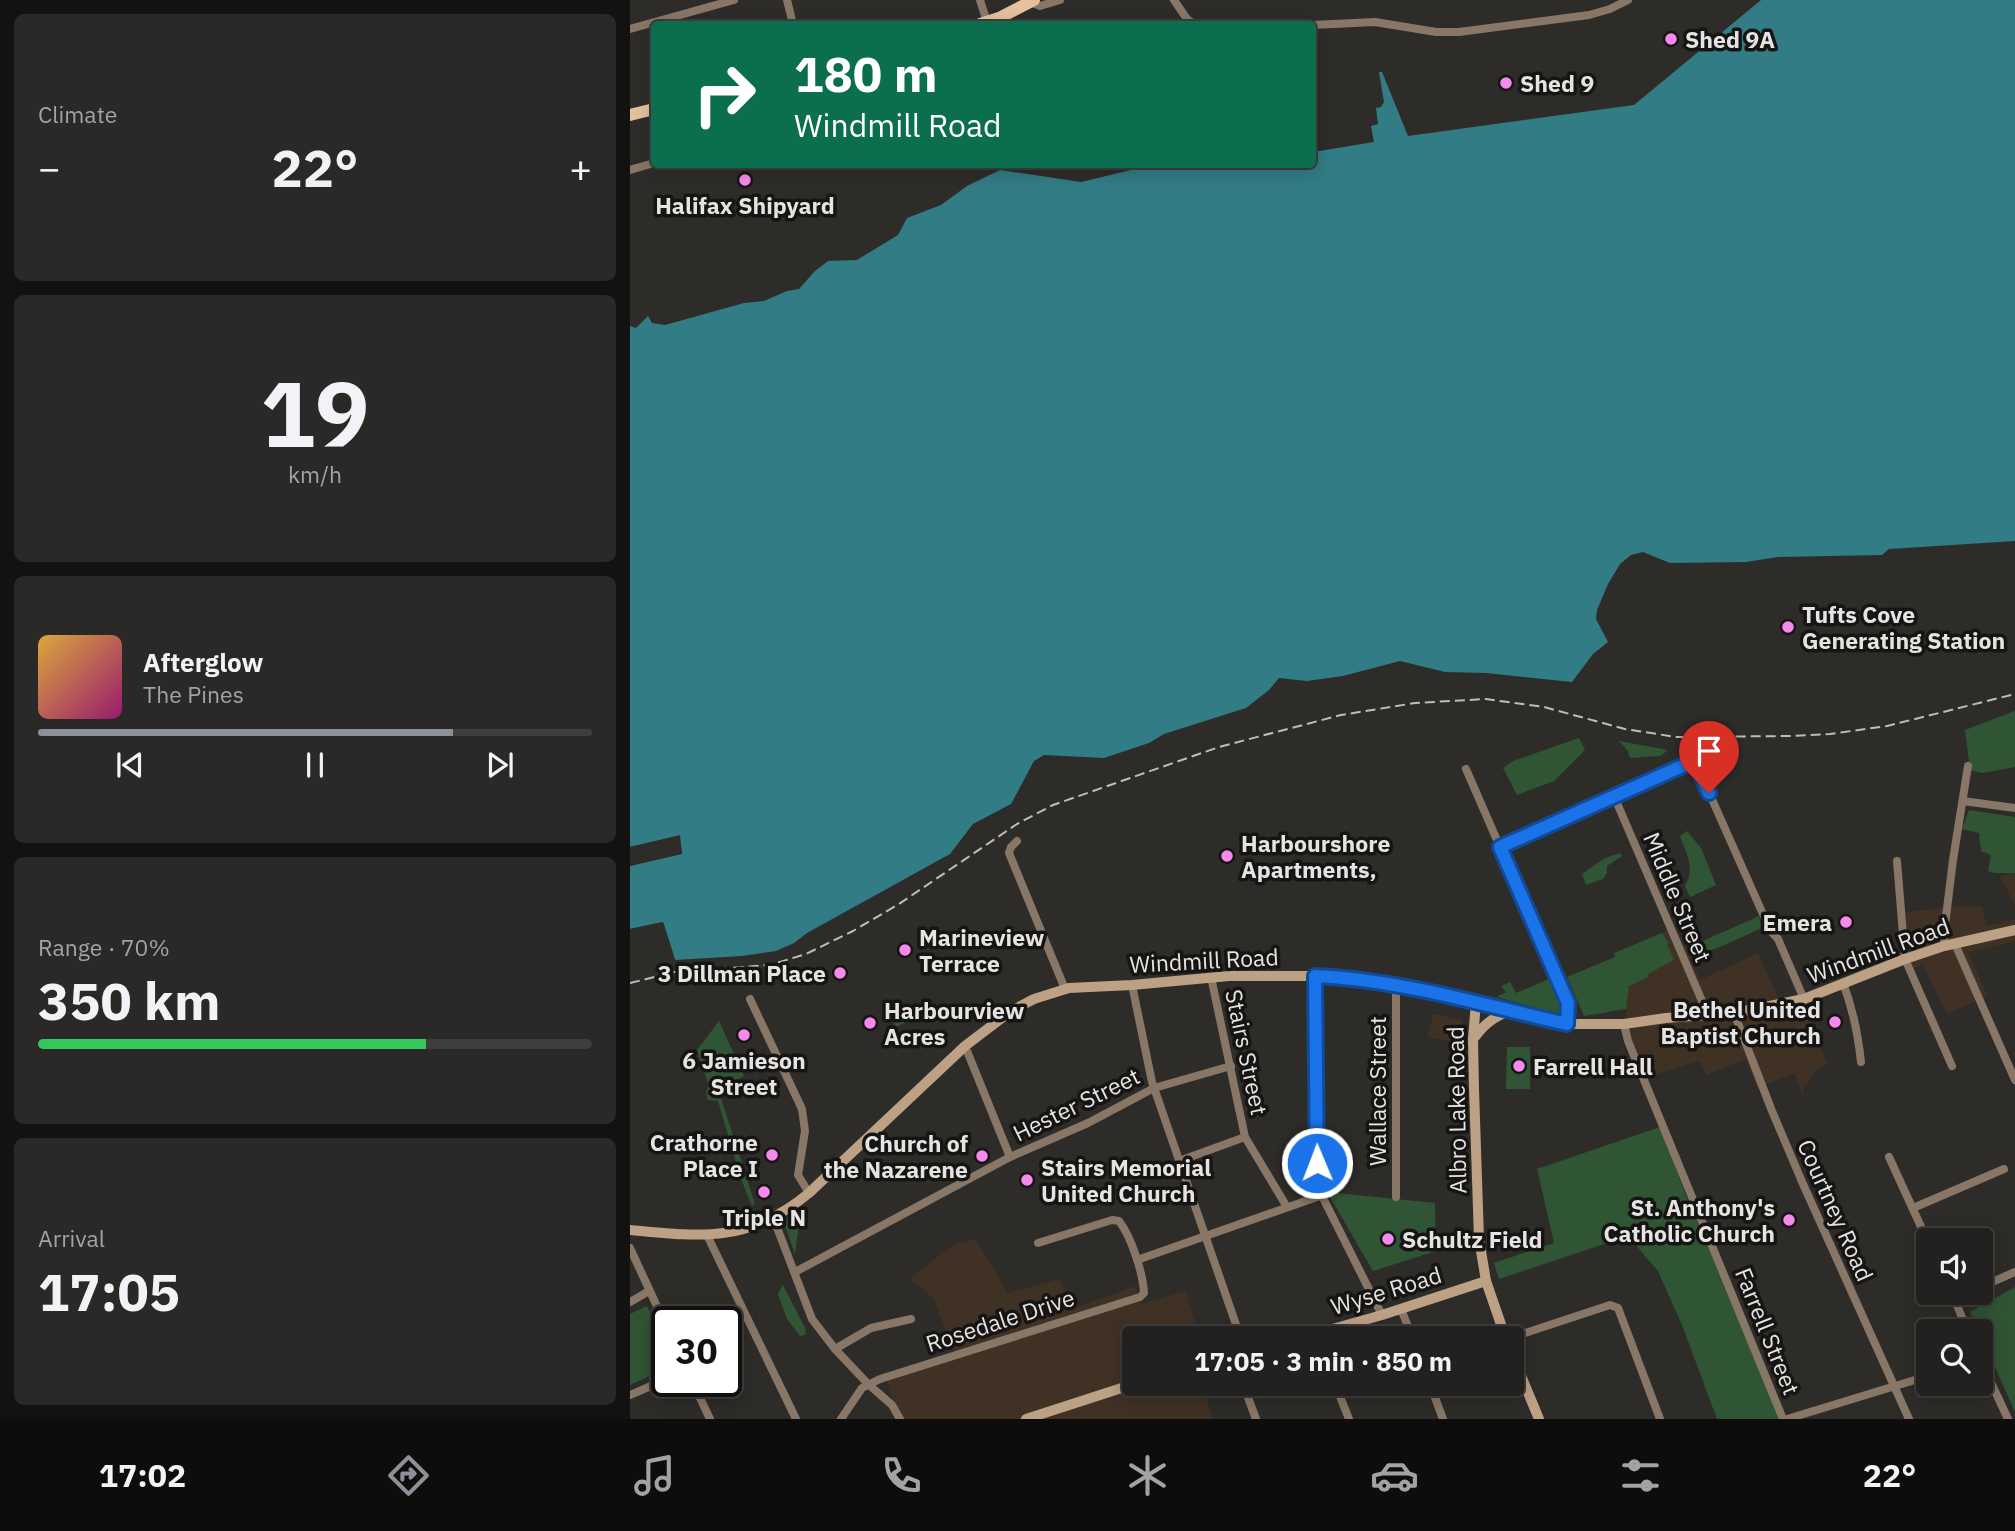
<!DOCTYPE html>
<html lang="en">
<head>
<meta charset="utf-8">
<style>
  body { margin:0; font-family:"IBM Plex Sans",sans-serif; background:#2a2928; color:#f1f3f6; height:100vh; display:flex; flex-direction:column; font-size:26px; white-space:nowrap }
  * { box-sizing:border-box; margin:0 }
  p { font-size:23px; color:#a2a3a4 }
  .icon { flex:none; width:38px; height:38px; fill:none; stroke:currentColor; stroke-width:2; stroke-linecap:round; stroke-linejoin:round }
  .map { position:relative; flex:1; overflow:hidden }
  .side { display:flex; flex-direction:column; gap:14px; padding:14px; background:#131211; width:630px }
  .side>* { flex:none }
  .top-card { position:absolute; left:21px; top:21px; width:665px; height:147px; border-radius:7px; box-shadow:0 4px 18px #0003,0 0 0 2px #3f3e3d; background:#0b6e4f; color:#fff; overflow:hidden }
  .tools { position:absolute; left:1286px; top:1228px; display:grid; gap:14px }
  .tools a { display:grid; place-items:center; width:77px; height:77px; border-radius:7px; background:#22211f; box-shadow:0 4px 18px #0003,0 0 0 2px #3f3e3d; font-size:35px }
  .speed { position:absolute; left:21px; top:1306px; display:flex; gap:14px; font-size:35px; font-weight:700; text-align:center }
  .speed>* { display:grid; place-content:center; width:91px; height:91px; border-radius:50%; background:#22211f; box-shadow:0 4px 18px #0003,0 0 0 2px #3f3e3d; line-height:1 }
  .speed .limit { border:4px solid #111; border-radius:10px; background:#fff; color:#111 }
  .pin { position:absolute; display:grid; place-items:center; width:60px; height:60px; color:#fff; margin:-72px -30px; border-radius:50% 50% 50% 0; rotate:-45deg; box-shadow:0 0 7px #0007 }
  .pin .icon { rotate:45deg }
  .me { position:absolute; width:77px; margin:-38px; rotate:359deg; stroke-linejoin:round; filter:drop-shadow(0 0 5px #0008) }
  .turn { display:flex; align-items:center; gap:24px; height:147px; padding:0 28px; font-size:32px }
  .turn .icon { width:91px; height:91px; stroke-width:2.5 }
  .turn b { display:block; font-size:49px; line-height:60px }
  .big { font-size:52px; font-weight:700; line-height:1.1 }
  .side .widget { flex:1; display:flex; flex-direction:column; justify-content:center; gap:10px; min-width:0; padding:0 24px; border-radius:10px; background:#2a2928 }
  .side .dial { align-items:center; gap:0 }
  .dial b { font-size:91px; line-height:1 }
  .song { display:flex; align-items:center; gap:21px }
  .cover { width:84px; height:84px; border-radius:10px; background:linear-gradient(135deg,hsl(40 70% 55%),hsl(320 70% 35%)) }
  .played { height:7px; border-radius:4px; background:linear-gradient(90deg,#8c9099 75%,#3f3e3d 75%) }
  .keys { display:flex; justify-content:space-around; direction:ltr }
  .heat { display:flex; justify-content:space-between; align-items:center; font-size:38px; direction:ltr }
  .charge { height:10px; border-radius:5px; background:linear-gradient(90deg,#34c759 70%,#3f3e3d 0) }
  .trip { position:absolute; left:492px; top:1326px; width:402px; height:70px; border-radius:7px; background:#22211f; box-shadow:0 4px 18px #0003,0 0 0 2px #3f3e3d; font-weight:700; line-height:70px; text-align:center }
  .tabs { display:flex; height:112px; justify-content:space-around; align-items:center; background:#0e0d0c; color:#a2a3a4 }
  .tabs .icon { width:49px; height:49px }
  .tabs .current { color:#8c9099 }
  .tabs b { font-size:32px; color:#f1f3f6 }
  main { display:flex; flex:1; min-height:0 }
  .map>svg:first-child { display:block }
</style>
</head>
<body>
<main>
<section class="side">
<div class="widget"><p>Climate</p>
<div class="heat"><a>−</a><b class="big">22°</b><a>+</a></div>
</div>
<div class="widget dial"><b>19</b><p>km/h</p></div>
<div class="widget">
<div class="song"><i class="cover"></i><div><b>Afterglow</b><p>The Pines</p></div></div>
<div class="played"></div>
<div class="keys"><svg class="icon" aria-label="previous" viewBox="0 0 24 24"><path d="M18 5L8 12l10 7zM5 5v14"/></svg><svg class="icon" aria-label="pause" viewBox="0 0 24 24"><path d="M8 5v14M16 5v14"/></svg><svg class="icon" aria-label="next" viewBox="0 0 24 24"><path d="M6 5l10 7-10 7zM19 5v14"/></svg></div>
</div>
<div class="widget"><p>Range · 70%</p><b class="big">350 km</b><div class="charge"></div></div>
<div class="widget"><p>Arrival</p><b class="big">17:05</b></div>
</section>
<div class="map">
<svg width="1385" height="1419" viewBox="0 0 1385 1419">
  <rect width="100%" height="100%" fill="#2e2c29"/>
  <g fill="#403125">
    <polygon points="1385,873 1385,906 1370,876"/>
    <polygon points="1332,906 1352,907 1357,926 1385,919 1385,941 1338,953 1357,996 1317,1014 1293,965 1280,970 1269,913"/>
    <polygon points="1046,927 1070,980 1128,953 1151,1004 1175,999 1197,1064 1184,1071 1182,1078 1173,1087 1174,1099 1165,1073 1127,1088 1115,1059 1077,1075 1070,1061 1009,1079 995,1043 996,1009 999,986 1019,977 1018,974 1032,933"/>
    <polygon points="803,1014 833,1020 828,1043 798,1037"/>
    <polygon points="346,1239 378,1293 429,1279 443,1309 505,1286 511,1304 556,1291 570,1339 504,1339 504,1384 572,1384 582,1419 267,1419 256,1375 325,1356 304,1299 280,1278 324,1244"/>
    <polygon points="621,1384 665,1384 665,1386 626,1400"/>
  </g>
  <g fill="#305534">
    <polygon points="1385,711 1385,767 1352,773 1340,770 1335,730"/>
    <polygon points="949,738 955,750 924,781 887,795 873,768 883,761"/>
    <polygon points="989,741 1038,750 1031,756 1000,758 998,751"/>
    <polygon points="1339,810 1385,817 1385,873 1365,873 1358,871 1361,855 1351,851 1349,833 1332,829"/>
    <path d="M1057 831 1071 848 1086 885 1060 897 1055 886C1066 869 1056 853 1050 836Z"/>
    <polygon points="990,853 992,856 977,866 977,873 973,879 956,885 952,874 975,858"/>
    <polygon points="1129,916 1132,928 1090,947 1061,957 1057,948"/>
    <polygon points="1032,933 1039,943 1037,944 1044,960 1018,974 1019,977 999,986 996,1009 954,1016 937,977 985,957 984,953"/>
    <polygon points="924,977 935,1002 935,1012 931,1015 867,997 876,992 871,986 880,982 886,993"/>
    <polygon points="285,1005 290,1016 266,1027 260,1016"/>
    <polygon points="89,1021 114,1076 88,1089 125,1204 122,1206 111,1179 88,1101 78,1100 76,1092 79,1086 67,1050"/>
    <polygon points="877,1047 900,1047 900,1089 876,1089"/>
    <polygon points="1030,1127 1057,1198 1152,1419 1087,1419 1052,1325 1028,1271 998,1236 869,1279 864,1263 924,1243 907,1169"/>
    <polygon points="697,1192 805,1203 806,1251 743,1271"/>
    <polygon points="171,1208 165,1254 153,1220"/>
    <polygon points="153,1285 173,1324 176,1330 175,1335 170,1336 157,1319 148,1294"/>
    <polygon points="1385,1287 1385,1412 1351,1336 1351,1332 1349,1332 1340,1312"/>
    <polygon points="17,1306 37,1349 37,1368 0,1385 0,1314"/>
  </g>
  <polygon fill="#327c85" points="1131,0 1385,0 1385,541 1259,549 1252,555 1148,557 1116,562 1040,563 1013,552 1001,555 990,564 978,584 967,610 966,619 978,642 963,654 942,682 856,673 815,672 770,661 713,676 677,681 649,678 639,690 616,708 534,734 519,743 474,758 414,755 404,761 381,804 343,824 320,854 177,933 164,943 146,951 112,956 45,960 33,922 0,929 0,866 52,853 49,836 0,847 0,326 6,328 18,316 22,323 35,325 114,303 134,301 157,291 169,289 185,271 198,261 227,260 268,235 277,218 311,205 337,186 370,170 451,182 501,170 516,165 576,165 577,170 610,165 682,164 683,152 744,142 741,126 748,124 746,108 751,107 754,102 749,72 752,72 778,136 1004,105"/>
  <g fill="#2e2c29">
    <polygon points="50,835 52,854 0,866 0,862 48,851 47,840 0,850 0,847"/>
    <polygon points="33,922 42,950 45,960 41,961 31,926 0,933 0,929"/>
  </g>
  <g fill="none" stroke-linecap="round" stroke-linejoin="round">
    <g stroke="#876" stroke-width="8">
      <polyline points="157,0 163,24"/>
      <polyline points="350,0 357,22"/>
      <polyline points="544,0 557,19 564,24"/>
      <polyline points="400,2 410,6 430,0"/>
      <polyline points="682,25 745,22 806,32 829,32 959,15 980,9 998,0"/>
      <polyline points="0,29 104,0"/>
      <polyline points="0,170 24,163"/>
      <polyline points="836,769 938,1003 937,1024"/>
      <polyline points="984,796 1072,1001 1075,1015"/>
      <polyline points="1333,801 1385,808"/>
      <polyline points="387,841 381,847 379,853 435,989"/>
      <polyline points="870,847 1057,764 1063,764 1069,770 1140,930 1148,939 1174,999"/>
      <polyline points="1267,861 1275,959 1322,1066"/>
      <polyline points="1325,944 1385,1080"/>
      <polyline points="1314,946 1314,933 1323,860 1338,766"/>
      <polyline points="685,976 688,1188 752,1315"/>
      <polyline points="581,977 615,1137 657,1207"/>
      <path d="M1213 983C1223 1009 1228 1034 1231 1062"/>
      <polyline points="766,984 766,1197"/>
      <polyline points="502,985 522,1082 611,1339"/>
      <polyline points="120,999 172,1109 175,1131 168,1175 179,1193"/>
      <polyline points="1104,1013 1142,1111 1173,1184 1279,1419"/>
      <polyline points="994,1024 998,1041 1153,1419"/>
      <polyline points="335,1046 380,1157"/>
      <polyline points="1259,1157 1298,1242"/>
      <polyline points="549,1161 615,1137"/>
      <polyline points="1283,1208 1374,1169"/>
      <polyline points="143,1217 182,1319 205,1349 238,1384 262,1405 270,1419"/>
      <polyline points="77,1235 166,1419"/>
      <polyline points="0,1248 37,1328"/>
      <polyline points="507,1260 690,1196"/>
      <polyline points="165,1272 380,1157 458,1123 524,1088 601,1066"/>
      <polyline points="1351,1287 1385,1272"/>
      <polyline points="1322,1293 1338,1332"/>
      <polyline points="0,1302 19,1291"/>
      <polyline points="771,1309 783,1339"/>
      <polyline points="877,1339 980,1305 988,1308 1030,1419"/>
      <polyline points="205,1349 241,1328 281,1319"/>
      <polyline points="1351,1361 1378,1419"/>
      <polyline points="62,1381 80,1419"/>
      <polyline points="613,1384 626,1419"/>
      <polyline points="705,1384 719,1419"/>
      <polyline points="800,1384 813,1419"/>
      <polyline points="0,1395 37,1379"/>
      <path d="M211 1419 232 1388 250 1379 510 1297 514 1293C513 1273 501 1236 489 1221L482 1220 408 1243"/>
      <polyline points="1157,1419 1298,1376"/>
    </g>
    <g stroke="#bca185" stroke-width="10">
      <polyline points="846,1002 843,1039 844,1089 849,1239 856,1281 876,1339"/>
      <path d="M845 1037C854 1024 864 1017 879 1011"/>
      <path d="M0 1230C72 1237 119 1243 179 1193L335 1046 381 1011 404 999 439 988 502 985 599 976H685L766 984 804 991 937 1024H994L1036 1018 1104 1013 1174 999 1275 959 1314 946 1385 930"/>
      <polyline points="667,1339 752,1315 856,1281"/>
      <polyline points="882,1354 909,1419"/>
      <polyline points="396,1419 504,1384"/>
    </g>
    <g stroke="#e5c19d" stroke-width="12">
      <polyline points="350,24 369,18 404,0"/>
      <polyline points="0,115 24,109"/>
    </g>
    <polyline stroke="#bebdba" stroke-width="2" stroke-dasharray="10 5" stroke-linecap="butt" points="0,983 45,972 140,965 176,954 223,931 269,904 387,824 423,805 589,747 711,715 785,703 856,699 914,707 995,729 1046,737 1163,736 1200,734 1257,726 1385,694"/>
  </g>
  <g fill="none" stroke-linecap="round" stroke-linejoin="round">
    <g stroke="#114b97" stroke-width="18">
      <path id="route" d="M687 1163 685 976C773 980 852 1005 937 1024L938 1003 870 847 1057 764H1063L1069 770 1079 793"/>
    </g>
    <use href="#route" stroke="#1a73e8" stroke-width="12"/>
  </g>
  <g fill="#f589ee" stroke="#161513" stroke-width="2.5">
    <circle cx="1041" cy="39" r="7"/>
    <circle cx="876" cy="83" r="7"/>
    <circle cx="115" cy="180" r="7"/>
    <circle cx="1158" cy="627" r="7"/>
    <circle cx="597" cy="856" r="7"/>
    <circle cx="1216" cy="922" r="7"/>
    <circle cx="275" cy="950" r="7"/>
    <circle cx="210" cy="973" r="7"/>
    <circle cx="1205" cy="1022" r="7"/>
    <circle cx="240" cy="1023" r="7"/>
    <circle cx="114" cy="1035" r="7"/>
    <circle cx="889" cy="1066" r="7"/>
    <circle cx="142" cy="1155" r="7"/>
    <circle cx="352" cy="1156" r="7"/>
    <circle cx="397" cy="1180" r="7"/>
    <circle cx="134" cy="1192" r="7"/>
    <circle cx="1159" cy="1220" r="7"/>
    <circle cx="758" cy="1239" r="7"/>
  </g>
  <g text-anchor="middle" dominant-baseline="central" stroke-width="7" stroke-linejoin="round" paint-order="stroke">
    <g font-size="23" font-weight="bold" fill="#e5e4e2" stroke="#161513" text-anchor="start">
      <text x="1055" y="39">Shed 9A</text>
      <text x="890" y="83">Shed 9</text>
      <text x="115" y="205" text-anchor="middle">Halifax Shipyard</text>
      <text x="1172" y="614">Tufts Cove<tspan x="1172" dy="26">Generating Station</tspan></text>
      <text x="611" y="843">Harbourshore<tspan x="611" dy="26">Apartments,</tspan></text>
      <text x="1202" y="922" text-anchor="end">Emera</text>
      <text x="289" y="937">Marineview<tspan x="289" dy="26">Terrace</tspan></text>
      <text x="196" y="973" text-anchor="end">3 Dillman Place</text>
      <text x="1191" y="1009" text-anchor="end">Bethel United<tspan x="1191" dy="26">Baptist Church</tspan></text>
      <text x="254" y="1010">Harbourview<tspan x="254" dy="26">Acres</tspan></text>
      <text x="114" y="1060" text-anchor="middle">6 Jamieson<tspan x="114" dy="26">Street</tspan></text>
      <text x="903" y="1066">Farrell Hall</text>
      <text x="128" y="1142" text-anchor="end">Crathorne<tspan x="128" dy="26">Place I</tspan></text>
      <text x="338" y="1143" text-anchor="end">Church of<tspan x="338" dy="26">the Nazarene</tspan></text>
      <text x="411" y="1167">Stairs Memorial<tspan x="411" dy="26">United Church</tspan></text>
      <text x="1145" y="1207" text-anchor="end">St. Anthony's<tspan x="1145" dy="26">Catholic Church</tspan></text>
      <text x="134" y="1217" text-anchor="middle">Triple N</text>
      <text x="772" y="1239">Schultz Field</text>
    </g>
    <g font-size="23" fill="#e5e4e2" stroke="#161513">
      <text transform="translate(1048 897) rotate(67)">Middle Street</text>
      <text transform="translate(1248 950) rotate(-20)">Windmill Road</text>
      <text transform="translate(574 960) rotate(-3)">Windmill Road</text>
      <text transform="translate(617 1052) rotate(78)">Stairs Street</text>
      <text transform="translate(747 1091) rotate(-90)">Wallace Street</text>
      <text transform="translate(446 1104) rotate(-26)">Hester Street</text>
      <text transform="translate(826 1110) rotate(-91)">Albro Lake Road</text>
      <text transform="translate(1206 1210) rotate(66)">Courtney Road</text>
      <text transform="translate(756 1290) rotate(-17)">Wyse Road</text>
      <text transform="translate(370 1320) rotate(-18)">Rosedale Drive</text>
      <text transform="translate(1138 1331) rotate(68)">Farrell Street</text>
    </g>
  </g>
</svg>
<div class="tools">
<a><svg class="icon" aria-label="sound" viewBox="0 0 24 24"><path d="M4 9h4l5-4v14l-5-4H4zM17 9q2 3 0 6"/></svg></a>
<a><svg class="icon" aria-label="search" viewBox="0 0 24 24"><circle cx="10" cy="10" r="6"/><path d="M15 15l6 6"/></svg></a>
</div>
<div class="speed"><div class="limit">30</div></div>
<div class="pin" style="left:1079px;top:793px;background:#d93025"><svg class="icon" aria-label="arrive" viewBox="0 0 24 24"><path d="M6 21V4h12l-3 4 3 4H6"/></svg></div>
<svg class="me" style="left:687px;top:1163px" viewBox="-20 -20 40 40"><circle r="17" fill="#1a73e8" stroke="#fff" stroke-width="3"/><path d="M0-11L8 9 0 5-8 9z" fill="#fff"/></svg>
<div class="trip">17:05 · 3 min · 850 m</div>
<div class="top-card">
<div class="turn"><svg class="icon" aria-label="right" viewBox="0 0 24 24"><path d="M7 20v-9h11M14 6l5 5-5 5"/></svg><div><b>180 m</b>Windmill Road</div></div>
</div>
</div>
</main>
<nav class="tabs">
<b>17:02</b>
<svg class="icon current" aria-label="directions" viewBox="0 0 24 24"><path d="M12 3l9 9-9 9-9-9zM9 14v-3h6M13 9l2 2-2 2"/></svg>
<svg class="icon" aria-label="music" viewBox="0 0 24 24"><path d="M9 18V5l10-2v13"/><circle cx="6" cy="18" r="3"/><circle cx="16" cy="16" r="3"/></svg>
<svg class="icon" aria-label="phone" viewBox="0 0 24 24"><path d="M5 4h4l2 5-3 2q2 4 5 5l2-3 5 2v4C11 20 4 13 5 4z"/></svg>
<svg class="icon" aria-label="climate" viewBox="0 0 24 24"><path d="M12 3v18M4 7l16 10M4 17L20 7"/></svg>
<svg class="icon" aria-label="car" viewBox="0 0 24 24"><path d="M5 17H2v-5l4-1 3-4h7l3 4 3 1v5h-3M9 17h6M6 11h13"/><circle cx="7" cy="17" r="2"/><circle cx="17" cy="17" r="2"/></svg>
<svg class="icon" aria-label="filters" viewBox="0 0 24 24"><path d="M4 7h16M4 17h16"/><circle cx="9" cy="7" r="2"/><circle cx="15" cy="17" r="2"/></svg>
<b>22°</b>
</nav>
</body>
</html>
